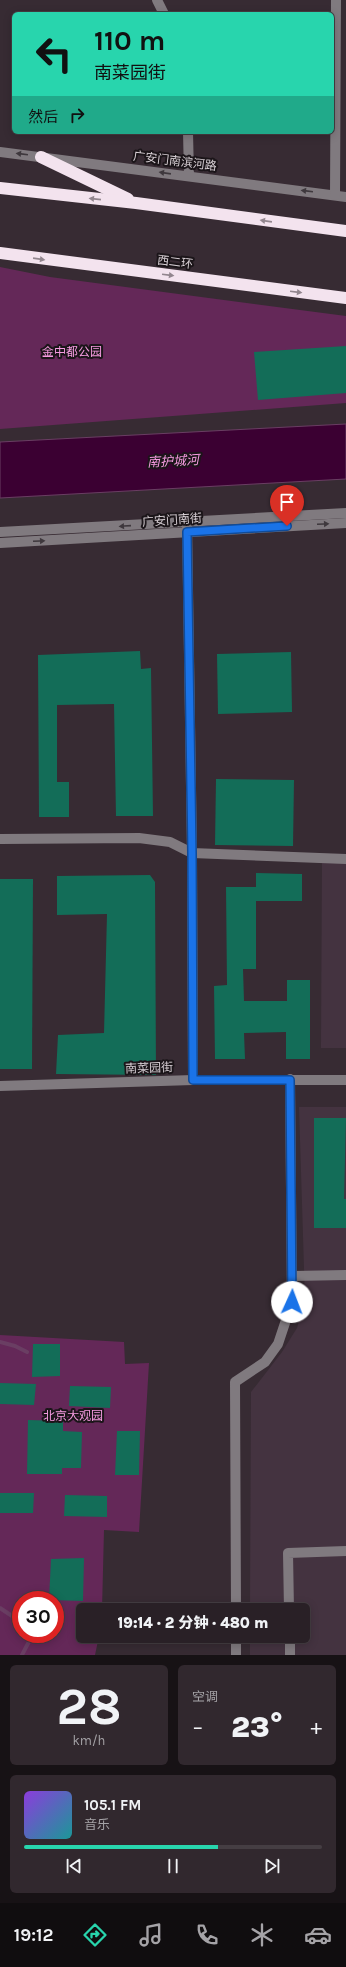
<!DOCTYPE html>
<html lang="zh">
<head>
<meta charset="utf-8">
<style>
  body { margin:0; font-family:Karla,"Noto Sans SC",sans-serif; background:#31282e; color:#f1f3f6; height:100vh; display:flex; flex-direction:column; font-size:15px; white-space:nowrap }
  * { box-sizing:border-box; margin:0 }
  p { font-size:13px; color:#a5a3a7 }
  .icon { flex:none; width:22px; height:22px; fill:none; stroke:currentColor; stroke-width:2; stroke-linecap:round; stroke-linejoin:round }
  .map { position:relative; height:1655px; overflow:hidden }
  .side { display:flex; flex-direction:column; gap:10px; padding:10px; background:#171215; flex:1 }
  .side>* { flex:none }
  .top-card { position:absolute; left:12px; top:12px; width:322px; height:122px; border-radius:6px; box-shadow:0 2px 10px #0003,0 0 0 1px #453e43; background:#28d5ad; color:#111; overflow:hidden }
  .speed { position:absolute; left:12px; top:1591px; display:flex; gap:8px; font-size:20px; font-weight:700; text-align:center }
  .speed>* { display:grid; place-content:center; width:52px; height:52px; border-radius:50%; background:#292026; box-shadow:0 2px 10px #0003,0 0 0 1px #453e43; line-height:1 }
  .speed .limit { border:6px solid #d22; background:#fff; color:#111 }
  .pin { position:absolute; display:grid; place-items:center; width:34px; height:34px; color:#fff; margin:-41px -17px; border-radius:50% 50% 50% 0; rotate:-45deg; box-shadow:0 0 4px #0007 }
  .pin .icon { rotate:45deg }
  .me { position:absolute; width:44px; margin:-22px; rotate:2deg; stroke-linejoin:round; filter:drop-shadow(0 0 3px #0008) }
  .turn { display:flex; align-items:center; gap:14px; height:84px; padding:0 16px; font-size:18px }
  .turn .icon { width:52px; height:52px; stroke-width:2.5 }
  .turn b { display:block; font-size:28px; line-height:34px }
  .then { display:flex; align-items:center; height:38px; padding:0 16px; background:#0003; gap:8px; font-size:15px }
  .big { font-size:30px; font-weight:800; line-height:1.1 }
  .side .card { flex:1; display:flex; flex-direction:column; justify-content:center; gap:6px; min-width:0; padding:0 14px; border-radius:6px; background:#31282e }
  .side .dial { align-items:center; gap:0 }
  .dial b { font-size:52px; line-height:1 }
  .song { display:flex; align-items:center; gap:12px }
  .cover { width:48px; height:48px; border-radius:6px; background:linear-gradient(135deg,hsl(270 70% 55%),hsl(180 70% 35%)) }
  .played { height:4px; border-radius:2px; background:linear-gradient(90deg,#28d5ad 65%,#453e43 65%) }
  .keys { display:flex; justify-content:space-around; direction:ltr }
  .heat { display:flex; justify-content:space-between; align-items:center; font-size:22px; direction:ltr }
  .side .tiles { flex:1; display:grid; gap:10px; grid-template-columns:1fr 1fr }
  .card:last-child { grid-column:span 2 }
  .trip { position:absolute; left:76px; top:1603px; width:234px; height:40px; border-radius:6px; background:#292026; box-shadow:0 2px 10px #0003,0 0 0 1px #453e43; font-weight:800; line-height:40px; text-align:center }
  .tabs { display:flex; height:64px; justify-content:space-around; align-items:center; background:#100d0f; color:#a5a3a7 }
  .tabs .icon { width:28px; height:28px }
  .tabs .on { color:#28d5ad }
  .tabs b { font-size:18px; color:#f1f3f6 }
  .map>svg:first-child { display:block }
</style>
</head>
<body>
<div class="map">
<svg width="346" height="1655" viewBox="0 0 346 1655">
  <rect width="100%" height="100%" fill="#372b33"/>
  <g fill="#443340">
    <polygon points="322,859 346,859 346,1048 321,1048"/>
    <polygon points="299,1107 346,1107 346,1655 250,1655 250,1636 303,1636 303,1610 250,1610 251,1392 282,1352 297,1328 305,1300"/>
  </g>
  <g fill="#642858" fill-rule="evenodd">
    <polygon points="0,267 50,277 346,316 346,403 0,429"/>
    <path d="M0 1335 124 1342 125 1364 149 1363 139 1532 104 1530 102 1610H83V1636H99L95 1655H0ZM21 1600H55V1634H21Z"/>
  </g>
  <polygon fill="#3b0032" stroke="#6a3e63" points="346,424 346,479 0,498 0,442"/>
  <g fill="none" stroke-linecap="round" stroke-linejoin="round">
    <g stroke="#6a3e63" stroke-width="4">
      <polyline points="0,1342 15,1346 27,1352"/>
      <polyline points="0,1608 21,1622"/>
      <polyline points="22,1655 33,1634"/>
    </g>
  </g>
  <g fill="#136d58">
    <polygon points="346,346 346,393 258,400 254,352"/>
    <polygon points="140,651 141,669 151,668 153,816 116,816 114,704 57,705 57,782 69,782 69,817 39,817 38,655"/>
    <polygon points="291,652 292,712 218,714 217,654"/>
    <polygon points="216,779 294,780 293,846 215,845"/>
    <polygon points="256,873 302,874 302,901 256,901 256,969 243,969 244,1001 287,1001 287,980 310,980 310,1059 286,1059 286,1032 244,1033 245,1059 215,1059 214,986 227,985 226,887 256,887"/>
    <polygon points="150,875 155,882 156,1075 56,1074 58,1035 104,1033 107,914 57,915 57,876"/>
    <polygon points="0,879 33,879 32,1069 0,1069"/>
    <polygon points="314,1118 346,1118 344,1199 346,1199 346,1228 314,1228"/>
    <polygon points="33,1344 60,1344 60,1376 32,1377"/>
    <polygon points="0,1383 36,1384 34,1405 0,1404"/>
    <polygon points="70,1386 111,1387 110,1408 69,1406"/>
    <polygon points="28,1420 63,1421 63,1431 82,1432 81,1468 62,1468 62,1474 27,1474"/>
    <polygon points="117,1431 140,1431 139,1475 115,1475"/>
    <polygon points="0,1493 34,1493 33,1513 0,1513"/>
    <polygon points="65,1495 107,1496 107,1517 64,1516"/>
    <polygon points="84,1558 83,1601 49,1600 51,1559"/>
  </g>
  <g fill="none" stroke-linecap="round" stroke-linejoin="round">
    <g stroke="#807a7f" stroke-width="10">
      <polyline points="157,0 164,14"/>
      <polyline points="188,132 189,176"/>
      <polyline points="0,152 346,197"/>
      <polyline points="335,195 336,0"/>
      <polyline points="187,522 192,853 193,1080"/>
      <polyline points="0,532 346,513"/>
      <polyline points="0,543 346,523"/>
      <polyline points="0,839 139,838 170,842 192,853 346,859"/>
      <polyline points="0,1086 193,1080 346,1080"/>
      <polyline points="293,1276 346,1275"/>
      <polyline points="236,1610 235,1382 265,1362 278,1344 292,1302 290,1079"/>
      <polyline points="289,1610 288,1553 346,1551"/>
      <polyline points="236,1636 236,1655"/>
      <polyline points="290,1636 290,1655"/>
    </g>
    <g stroke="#f3e3ee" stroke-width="12">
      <polyline points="41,157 128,199"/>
      <polyline points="0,188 136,203 346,231"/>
      <polyline points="0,253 346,298"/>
    </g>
  </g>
  <defs><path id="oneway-solid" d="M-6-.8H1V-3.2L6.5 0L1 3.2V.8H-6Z"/></defs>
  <g fill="#3e383d">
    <use href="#oneway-solid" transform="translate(22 154) rotate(-173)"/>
    <use href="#oneway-solid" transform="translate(165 173) rotate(-172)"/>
    <use href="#oneway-solid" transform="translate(307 191) rotate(-173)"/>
    <use href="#oneway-solid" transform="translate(323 524) rotate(-3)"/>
    <use href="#oneway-solid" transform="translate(125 526) rotate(176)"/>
    <use href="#oneway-solid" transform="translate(39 541) rotate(-3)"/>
  </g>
  <g fill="#92868e">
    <use href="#oneway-solid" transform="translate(95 199) rotate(-174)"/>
    <use href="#oneway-solid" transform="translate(266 221) rotate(-172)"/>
    <use href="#oneway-solid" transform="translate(39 259) rotate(8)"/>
    <use href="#oneway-solid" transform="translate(168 275) rotate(7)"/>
    <use href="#oneway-solid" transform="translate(296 292) rotate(7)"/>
  </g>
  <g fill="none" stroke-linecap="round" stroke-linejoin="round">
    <g stroke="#114b97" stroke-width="10">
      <polyline id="route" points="287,526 187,532 192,853 193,1080 290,1080 292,1302"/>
    </g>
    <use href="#route" stroke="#1a73e8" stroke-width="7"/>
  </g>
  <g text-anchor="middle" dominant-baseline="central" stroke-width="4" stroke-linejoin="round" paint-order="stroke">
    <g font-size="12" fill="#d7cfd4" stroke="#1b1519">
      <text transform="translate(175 161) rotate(7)">广安门南滨河路</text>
      <text transform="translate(175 262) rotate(7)">西二环</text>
      <text transform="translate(172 520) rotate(-4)">广安门南街</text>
      <text transform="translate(149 1068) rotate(-2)">南菜园街</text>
    </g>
    <g font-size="12" fill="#f69be1" stroke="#1b1519">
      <text x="72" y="352">金中都公园</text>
      <text x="73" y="1416">北京大观园</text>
    </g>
    <g font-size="13" font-style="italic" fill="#f69be1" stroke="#1b1519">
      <text transform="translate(173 461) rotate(-3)">南护城河</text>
    </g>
  </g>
</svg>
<div class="speed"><div class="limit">30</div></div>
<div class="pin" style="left:287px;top:526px;background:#d93025"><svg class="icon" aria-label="arrive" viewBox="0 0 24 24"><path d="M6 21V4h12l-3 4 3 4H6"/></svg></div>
<svg class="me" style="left:292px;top:1302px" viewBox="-20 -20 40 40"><circle r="19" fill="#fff"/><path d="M0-13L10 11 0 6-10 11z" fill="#1a73e8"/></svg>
<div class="trip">19:14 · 2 分钟 · 480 m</div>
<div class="top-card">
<div class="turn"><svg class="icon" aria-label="left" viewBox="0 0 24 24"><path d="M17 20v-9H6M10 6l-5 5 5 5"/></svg><div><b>110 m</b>南菜园街</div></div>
<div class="then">然后<svg class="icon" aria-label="right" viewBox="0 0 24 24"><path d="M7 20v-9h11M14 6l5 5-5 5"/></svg></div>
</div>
</div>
<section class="side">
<div class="tiles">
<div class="card dial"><b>28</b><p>km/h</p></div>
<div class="card"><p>空调</p>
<div class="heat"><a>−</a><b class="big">23°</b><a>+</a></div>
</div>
<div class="card">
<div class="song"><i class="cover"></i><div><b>105.1 FM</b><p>音乐</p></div></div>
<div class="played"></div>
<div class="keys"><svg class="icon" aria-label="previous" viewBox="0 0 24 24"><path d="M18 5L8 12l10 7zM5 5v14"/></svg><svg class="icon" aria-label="pause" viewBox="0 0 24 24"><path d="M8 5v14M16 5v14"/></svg><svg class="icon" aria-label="next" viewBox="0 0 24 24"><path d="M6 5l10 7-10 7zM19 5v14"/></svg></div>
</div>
</div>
</section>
<nav class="tabs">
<b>19:12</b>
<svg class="icon on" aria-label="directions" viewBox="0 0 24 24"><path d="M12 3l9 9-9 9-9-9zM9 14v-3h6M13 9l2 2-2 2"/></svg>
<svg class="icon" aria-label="music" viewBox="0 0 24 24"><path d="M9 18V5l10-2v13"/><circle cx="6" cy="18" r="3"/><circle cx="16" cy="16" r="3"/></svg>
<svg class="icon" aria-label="phone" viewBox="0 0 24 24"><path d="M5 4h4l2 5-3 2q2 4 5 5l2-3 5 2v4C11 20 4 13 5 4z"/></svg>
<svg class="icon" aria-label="climate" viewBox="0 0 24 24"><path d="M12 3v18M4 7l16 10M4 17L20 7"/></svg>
<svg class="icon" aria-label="car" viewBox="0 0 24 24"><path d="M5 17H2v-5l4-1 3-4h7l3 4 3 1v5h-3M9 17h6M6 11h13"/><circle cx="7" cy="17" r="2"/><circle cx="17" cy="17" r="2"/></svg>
</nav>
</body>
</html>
